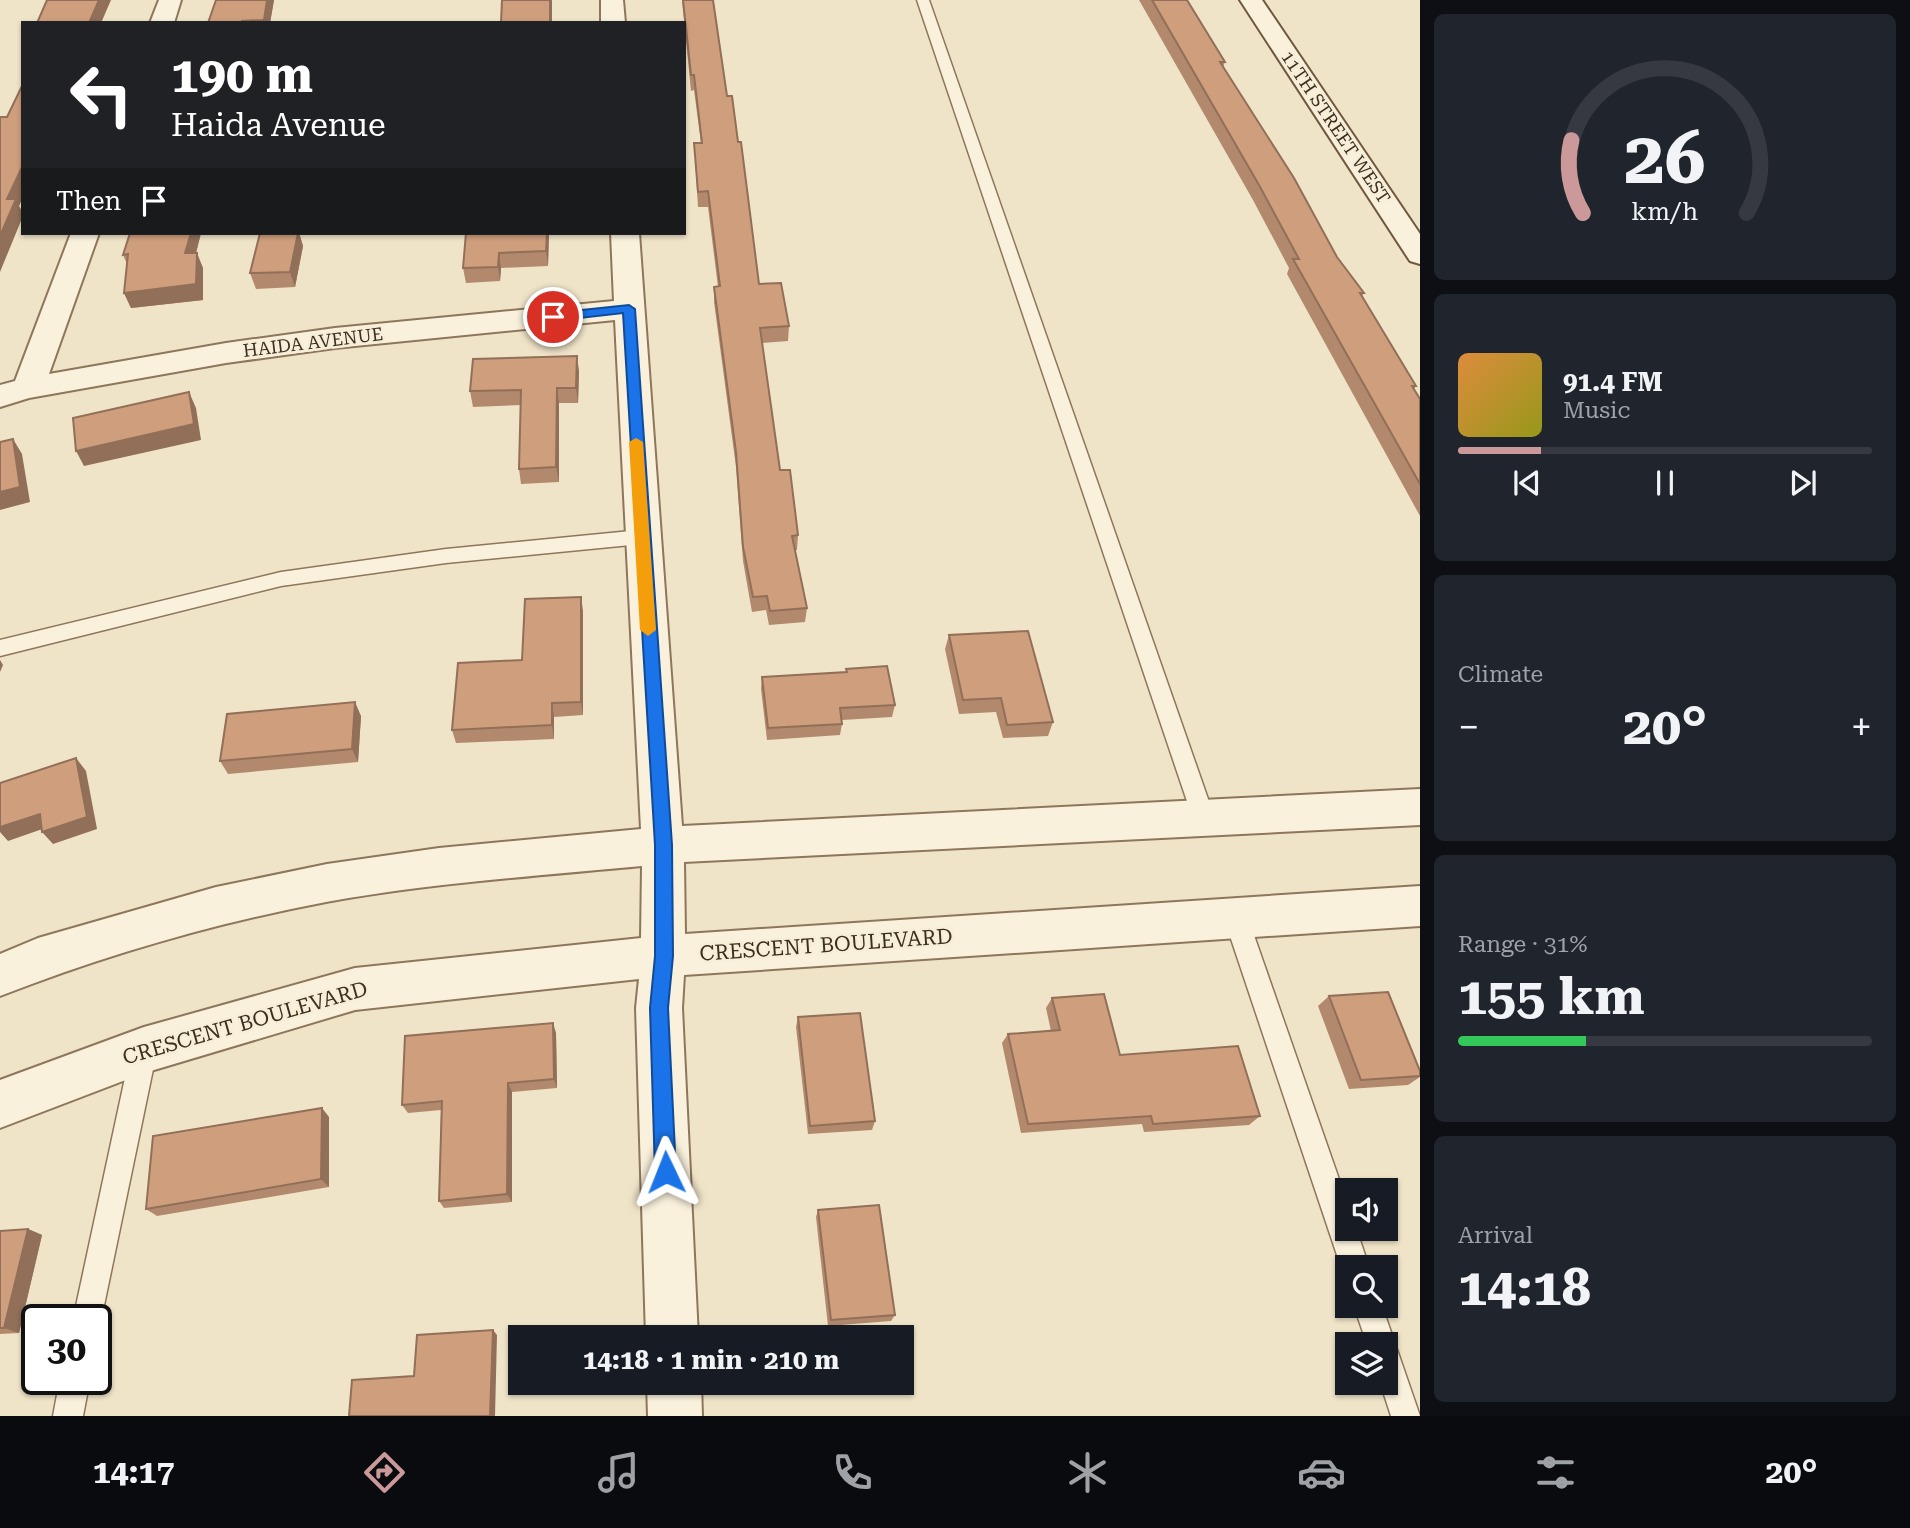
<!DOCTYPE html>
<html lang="en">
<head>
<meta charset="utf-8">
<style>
  body { margin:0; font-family:"Roboto Serif",serif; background:#20242c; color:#f1f3f6; height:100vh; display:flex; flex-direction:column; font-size:26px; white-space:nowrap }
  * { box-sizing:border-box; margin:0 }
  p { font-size:23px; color:#9ea1a6 }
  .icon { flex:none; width:38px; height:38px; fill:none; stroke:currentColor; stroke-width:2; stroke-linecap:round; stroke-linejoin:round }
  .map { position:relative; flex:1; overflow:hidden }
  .panel { display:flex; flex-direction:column; gap:14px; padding:14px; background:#0d0f14; width:490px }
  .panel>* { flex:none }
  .guide { position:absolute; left:21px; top:21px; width:665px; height:214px; border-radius:0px; box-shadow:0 2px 5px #0004; background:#202124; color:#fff; overflow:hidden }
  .buttons { position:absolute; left:1335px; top:1178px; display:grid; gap:14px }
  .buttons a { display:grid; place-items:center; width:63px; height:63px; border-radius:0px; background:#171b24; box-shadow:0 2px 5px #0004; font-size:35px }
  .speed { position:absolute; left:21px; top:1304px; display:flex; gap:14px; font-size:35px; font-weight:700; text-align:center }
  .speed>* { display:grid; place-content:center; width:91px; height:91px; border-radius:50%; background:#171b24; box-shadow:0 2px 5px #0004; line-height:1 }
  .speed .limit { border:4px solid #111; border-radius:10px; background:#fff; color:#111 }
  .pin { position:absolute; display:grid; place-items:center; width:60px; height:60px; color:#fff; margin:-30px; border:4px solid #fff; border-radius:50%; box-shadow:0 2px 7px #0007 }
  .me { position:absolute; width:77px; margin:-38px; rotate:358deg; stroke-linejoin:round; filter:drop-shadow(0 0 5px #0008) }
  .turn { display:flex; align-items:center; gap:24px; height:147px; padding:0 35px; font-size:32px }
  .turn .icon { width:91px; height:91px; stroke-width:2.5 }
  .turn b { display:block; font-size:49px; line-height:60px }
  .then { display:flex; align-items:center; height:66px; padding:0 35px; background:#0003; gap:14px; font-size:26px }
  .big { font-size:52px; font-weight:700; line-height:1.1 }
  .panel .card { flex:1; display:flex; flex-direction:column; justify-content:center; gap:10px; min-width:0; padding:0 24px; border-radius:10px; background:#20242c }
  .panel .dial { align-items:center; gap:0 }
  .dial svg { height:182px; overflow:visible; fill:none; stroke:#363941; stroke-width:7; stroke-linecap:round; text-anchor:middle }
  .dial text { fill:#f1f3f6; stroke:none }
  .song { display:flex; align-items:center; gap:21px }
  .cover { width:84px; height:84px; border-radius:10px; background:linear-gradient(135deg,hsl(30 70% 55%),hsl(60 70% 35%)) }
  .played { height:7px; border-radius:4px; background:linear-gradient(90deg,#cc999b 20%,#363941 20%) }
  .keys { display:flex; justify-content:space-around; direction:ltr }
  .heat { display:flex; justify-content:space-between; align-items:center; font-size:38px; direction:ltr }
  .charge { height:10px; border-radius:5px; background:linear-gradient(90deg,#34c759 31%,#363941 0) }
  .trip { position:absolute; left:508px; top:1325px; width:406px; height:70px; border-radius:0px; background:#171b24; box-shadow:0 2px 5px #0004; font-weight:700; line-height:70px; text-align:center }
  .tabs { display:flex; height:112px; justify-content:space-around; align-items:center; background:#090b0e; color:#9ea1a6 }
  .tabs .icon { width:49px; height:49px }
  .tabs .on { color:#cc999b }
  .tabs b { font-size:32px; color:#f1f3f6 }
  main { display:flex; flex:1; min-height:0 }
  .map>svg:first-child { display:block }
</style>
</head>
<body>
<main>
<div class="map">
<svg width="1420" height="1416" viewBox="0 0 1420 1416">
  <rect width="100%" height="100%" fill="#f0e4c8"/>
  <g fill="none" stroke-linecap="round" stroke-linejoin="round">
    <g stroke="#8d765c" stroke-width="3">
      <g id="service">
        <polygon points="917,0 929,0 1215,819 1212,826 1204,829 1196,826 1193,819"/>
        <polygon points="641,530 650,537 641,544 446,563 281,586 0,656 0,640 281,572 446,549"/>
        <polygon points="1236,907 1244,910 1248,918 1348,1205 1348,1228 1356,1228 1369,1267 1348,1267 1348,1278 1341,1267 1224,918 1228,910"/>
        <polygon points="144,1038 153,1041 157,1050 101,1320 96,1330 96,1320 73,1320 131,1050 135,1041"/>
        <polygon points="1354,1306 1382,1306 1420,1416 1391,1416 1380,1382 1386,1382 1386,1344 1367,1344"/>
        <polygon points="60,1379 90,1379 83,1416 53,1416"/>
      </g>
    </g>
    <g stroke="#8d765c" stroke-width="4">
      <g id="minor">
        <polygon points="159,0 181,0 174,23 150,23"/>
        <polygon points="601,0 623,0 625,23 601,23"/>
        <path d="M71 233H99L49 374 226 343 335 328 614 301 611 233H639L682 826 1420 789V825L684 862 685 934 1420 886V926L684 975 682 1008 698 1337H646L636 1008 639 979 355 1010 144 1073 0 1128V1080L144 1027 355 968 641 938 642 866C537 876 430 883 326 902 215 923 105 955 0 996V954L38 938 216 887 327 864 439 848 641 829 615 320 335 348 226 363 29 398 0 407V385L15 381Z"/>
        <polygon points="647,1382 701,1382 702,1416 648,1416"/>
      </g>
    </g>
    <g stroke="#6f573f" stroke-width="4">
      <polygon id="secondary" points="1240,0 1262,0 1420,234 1420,264 1410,261"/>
    </g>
    <use href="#service" fill="#faf1dc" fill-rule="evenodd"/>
    <use href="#minor" fill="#faf1dc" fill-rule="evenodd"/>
    <use href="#secondary" fill="#faf1dc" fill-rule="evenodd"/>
  </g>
  <g fill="#b2896c">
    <polygon points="216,0 274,0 270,23 208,23"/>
    <polygon points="682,0 713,0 727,96 738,142 759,284 789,326 788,341 762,343 780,470 798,535 797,550 795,550 807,608 805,622 769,625 766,610 752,612 743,561 736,467 714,302 714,287 718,287 708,207 698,207 694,143 701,143 694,90 691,91"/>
    <polygon points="1139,0 1187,0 1225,62 1223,67 1337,257 1364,293 1362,296 1416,386 1414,389 1420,399 1420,516 1287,274 1289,268 1253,200"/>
    <polygon points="130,233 201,233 196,253 203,268 203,300 131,308 124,293 127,264 123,255"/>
    <polygon points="260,233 299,233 303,246 295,287 256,289 250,273"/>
    <polygon points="549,233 548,266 501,268 500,281 466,283 463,268"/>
    <polygon points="579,371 578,403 559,403 559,482 521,484 519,469 521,405 473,407 470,391"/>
    <polygon points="583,611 583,715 554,717 554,739 456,743 452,730 522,660"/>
    <polygon points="949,635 1053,722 1048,736 1003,738 996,712 959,714 945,649"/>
    <polygon points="846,669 895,705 892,717 842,720 842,724 840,735 767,740 761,689 762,677 846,672"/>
    <polygon points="361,716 358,762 228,774 220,761"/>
    <polygon points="1329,996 1420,1071 1420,1077 1408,1085 1349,1089 1318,1006"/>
    <polygon points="1052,998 1120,1055 1260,1116 1249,1125 1144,1132 1142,1124 1021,1133 1002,1043 1008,1034 1051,1031 1046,1008"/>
    <polygon points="798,1017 875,1121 872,1130 808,1134 796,1027"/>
    <polygon points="556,1033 557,1088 512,1092 512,1202 444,1208 439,1201 441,1110 408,1113 402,1105"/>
    <polygon points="329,1117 329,1187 157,1216 146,1209"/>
    <polygon points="818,1210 895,1315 891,1321 828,1326 816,1217"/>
    <polygon points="28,1229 42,1235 19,1333 0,1334 0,1231"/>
  </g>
  <g fill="#916f58">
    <polygon points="99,0 111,0 101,23 89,23"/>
    <polygon points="267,0 274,0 270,23 264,23 264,20"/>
    <rect x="550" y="0" width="2" height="23"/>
    <polygon points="23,165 23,197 19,206 23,213 23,216 0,272 0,236 7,199"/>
    <polygon points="191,233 201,233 192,269 185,253"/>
    <polygon points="298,233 299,233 303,246 295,287 290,272"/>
    <polygon points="547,233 549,233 548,266 546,251"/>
    <polygon points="197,253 203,268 203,300 131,308 124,293"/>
    <polygon points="499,253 501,268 500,281 498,267"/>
    <polygon points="577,356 579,371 578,403 576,388"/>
    <polygon points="557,388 559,403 559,482 556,467"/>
    <polygon points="189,392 196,408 201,440 84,466 76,451"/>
    <polygon points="13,439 22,454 30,502 0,510 0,492"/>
    <polygon points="581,597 583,611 583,715 581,702"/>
    <polygon points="0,660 3,665 0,672"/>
    <polygon points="355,702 361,716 358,762 352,749"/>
    <polygon points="552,703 554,717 554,739 552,725"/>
    <polygon points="76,758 86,771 97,829 53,844 42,832"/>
    <polygon points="40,814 51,826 8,841 0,832 0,827"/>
    <polygon points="553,1023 556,1033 557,1088 554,1079"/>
    <polygon points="508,1083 512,1092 512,1202 507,1194"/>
    <polygon points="322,1108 329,1117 329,1187 321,1179"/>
    <polygon points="28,1229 42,1235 19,1333 4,1328"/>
    <polygon points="493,1330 497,1335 495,1416 490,1416"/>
  </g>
  <g fill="#cf9f7d" stroke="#916f58" stroke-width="2">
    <polygon points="47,0 99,0 89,23 37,23"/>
    <polygon points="216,0 267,0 264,20 242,21 242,23 208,23"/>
    <polygon points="502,0 550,0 550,23 501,23"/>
    <polygon points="683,0 713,0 727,96 732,96 738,142 741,142 759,284 781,283 789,326 760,328 780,470 790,470 798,535 792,536 807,608 770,611 767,596 753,597 743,547 736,452 714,287 720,286 708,191 698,192 694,143 702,143 694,75 691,75"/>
    <polygon points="1152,0 1187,0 1225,62 1220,62 1294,178 1337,257 1364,293 1360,293 1416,386 1412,386 1420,399 1420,484 1293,259 1299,259 1259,185"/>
    <polygon points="23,84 23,165 7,199 16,199 0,236 0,117 7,117"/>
    <polygon points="130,233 191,233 185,253 197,253 196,284 124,293 128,254 123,255"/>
    <polygon points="260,233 298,233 290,272 250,273"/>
    <polygon points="466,233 547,233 546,251 499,253 498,267 463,268"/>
    <polygon points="577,356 576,388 557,388 556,467 519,469 521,390 470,391 473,359"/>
    <polygon points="189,392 194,424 76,451 73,418"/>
    <polygon points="13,439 20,487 0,492 0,442"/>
    <polygon points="581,597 581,702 552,703 552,725 452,730 458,663 522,660 525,599"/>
    <polygon points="1028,631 1053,722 1007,725 1001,698 963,700 949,635"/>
    <polygon points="887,666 895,705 840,708 842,724 768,728 762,677 847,672 846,669"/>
    <polygon points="355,702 352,749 220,761 227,714"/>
    <polygon points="76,758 87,817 42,832 40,814 0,827 0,783"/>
    <polygon points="1388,992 1420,1071 1420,1076 1361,1080 1329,996"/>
    <polygon points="1104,994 1120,1055 1238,1046 1260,1116 1153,1124 1151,1116 1028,1124 1008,1034 1060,1030 1052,998"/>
    <polygon points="860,1013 875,1121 810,1126 798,1017"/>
    <polygon points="553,1023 554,1079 508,1083 507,1194 439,1201 442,1101 402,1105 405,1036"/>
    <polygon points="322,1108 321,1179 146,1209 153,1136"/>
    <polygon points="879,1205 895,1315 831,1320 818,1210"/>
    <polygon points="28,1229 4,1328 0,1328 0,1231"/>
    <polygon points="493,1330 490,1416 349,1416 352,1380 414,1376 417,1335"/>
  </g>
  <polygon fill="#1a73e8" stroke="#114b97" stroke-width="2" points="629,305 635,309 672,845 673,956 668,1008 676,1172 673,1179 666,1182 658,1179 655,1172 650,1008 655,956 655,845 623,313 553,321 547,317 553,313"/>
  <polygon fill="#f59e0b" points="636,438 643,442 656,630 648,636 640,630 629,442"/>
  <g text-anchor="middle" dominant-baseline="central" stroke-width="5" stroke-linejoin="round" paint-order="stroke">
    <g font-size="18" fill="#3d2e20" stroke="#f7eed8">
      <text transform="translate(1336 127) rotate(56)">11TH STREET WEST</text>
      <text transform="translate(313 342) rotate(-7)">HAIDA AVENUE</text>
    </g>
    <g font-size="21" fill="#3d2e20" stroke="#f7eed8">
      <text transform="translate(826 945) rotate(-4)">CRESCENT BOULEVARD</text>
      <text transform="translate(245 1023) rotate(-16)">CRESCENT BOULEVARD</text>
    </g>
  </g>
</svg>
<div class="buttons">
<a><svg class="icon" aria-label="sound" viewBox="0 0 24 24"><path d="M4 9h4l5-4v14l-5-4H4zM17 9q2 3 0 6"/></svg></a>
<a><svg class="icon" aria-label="search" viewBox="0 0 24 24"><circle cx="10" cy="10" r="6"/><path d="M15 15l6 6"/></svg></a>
<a><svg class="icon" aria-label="layers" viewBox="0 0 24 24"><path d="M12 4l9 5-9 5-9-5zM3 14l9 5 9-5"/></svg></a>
</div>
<div class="speed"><div class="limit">30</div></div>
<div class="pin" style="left:553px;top:317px;background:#d93025"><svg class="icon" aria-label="arrive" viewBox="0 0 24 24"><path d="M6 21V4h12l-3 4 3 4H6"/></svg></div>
<svg class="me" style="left:666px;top:1172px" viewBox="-20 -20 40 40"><path d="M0-17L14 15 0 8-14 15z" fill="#1a73e8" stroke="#fff" stroke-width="4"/></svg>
<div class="trip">14:18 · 1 min · 210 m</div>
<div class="guide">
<div class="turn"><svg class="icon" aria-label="left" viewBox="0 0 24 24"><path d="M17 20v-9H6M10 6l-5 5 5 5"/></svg><div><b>190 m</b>Haida Avenue</div></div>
<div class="then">Then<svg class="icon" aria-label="arrive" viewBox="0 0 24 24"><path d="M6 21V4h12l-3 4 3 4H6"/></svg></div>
</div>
</div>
<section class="panel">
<div class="card dial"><svg viewBox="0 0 100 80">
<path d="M14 69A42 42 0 1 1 86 69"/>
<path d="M14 69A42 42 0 0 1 9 37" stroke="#cc999b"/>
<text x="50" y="56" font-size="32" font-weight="700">26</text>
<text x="50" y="72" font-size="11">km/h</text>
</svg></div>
<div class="card">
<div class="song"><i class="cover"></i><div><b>91.4 FM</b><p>Music</p></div></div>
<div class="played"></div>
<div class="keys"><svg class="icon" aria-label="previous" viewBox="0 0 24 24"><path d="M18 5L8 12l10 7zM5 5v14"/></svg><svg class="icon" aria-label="pause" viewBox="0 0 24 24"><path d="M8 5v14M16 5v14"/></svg><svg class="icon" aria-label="next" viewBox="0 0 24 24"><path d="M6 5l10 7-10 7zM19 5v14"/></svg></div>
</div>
<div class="card"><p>Climate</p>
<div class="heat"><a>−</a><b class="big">20°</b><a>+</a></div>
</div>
<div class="card"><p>Range · 31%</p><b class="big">155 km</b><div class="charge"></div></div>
<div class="card"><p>Arrival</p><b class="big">14:18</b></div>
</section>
</main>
<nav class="tabs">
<b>14:17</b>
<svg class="icon on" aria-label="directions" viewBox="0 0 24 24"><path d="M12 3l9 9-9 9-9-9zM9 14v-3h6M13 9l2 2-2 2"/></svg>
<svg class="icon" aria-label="music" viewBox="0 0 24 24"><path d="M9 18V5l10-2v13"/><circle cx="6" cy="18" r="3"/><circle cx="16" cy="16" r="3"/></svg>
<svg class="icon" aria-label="phone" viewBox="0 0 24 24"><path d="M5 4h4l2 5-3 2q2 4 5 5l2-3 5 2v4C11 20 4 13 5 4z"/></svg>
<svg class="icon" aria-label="climate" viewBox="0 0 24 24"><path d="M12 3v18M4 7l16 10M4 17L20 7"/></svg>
<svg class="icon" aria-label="car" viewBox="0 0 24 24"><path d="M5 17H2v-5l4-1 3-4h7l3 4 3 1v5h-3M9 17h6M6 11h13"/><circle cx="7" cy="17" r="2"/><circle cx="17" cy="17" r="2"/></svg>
<svg class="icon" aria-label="filters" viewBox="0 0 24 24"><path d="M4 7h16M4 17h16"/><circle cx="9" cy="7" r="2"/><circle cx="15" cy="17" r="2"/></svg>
<b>20°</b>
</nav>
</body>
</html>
